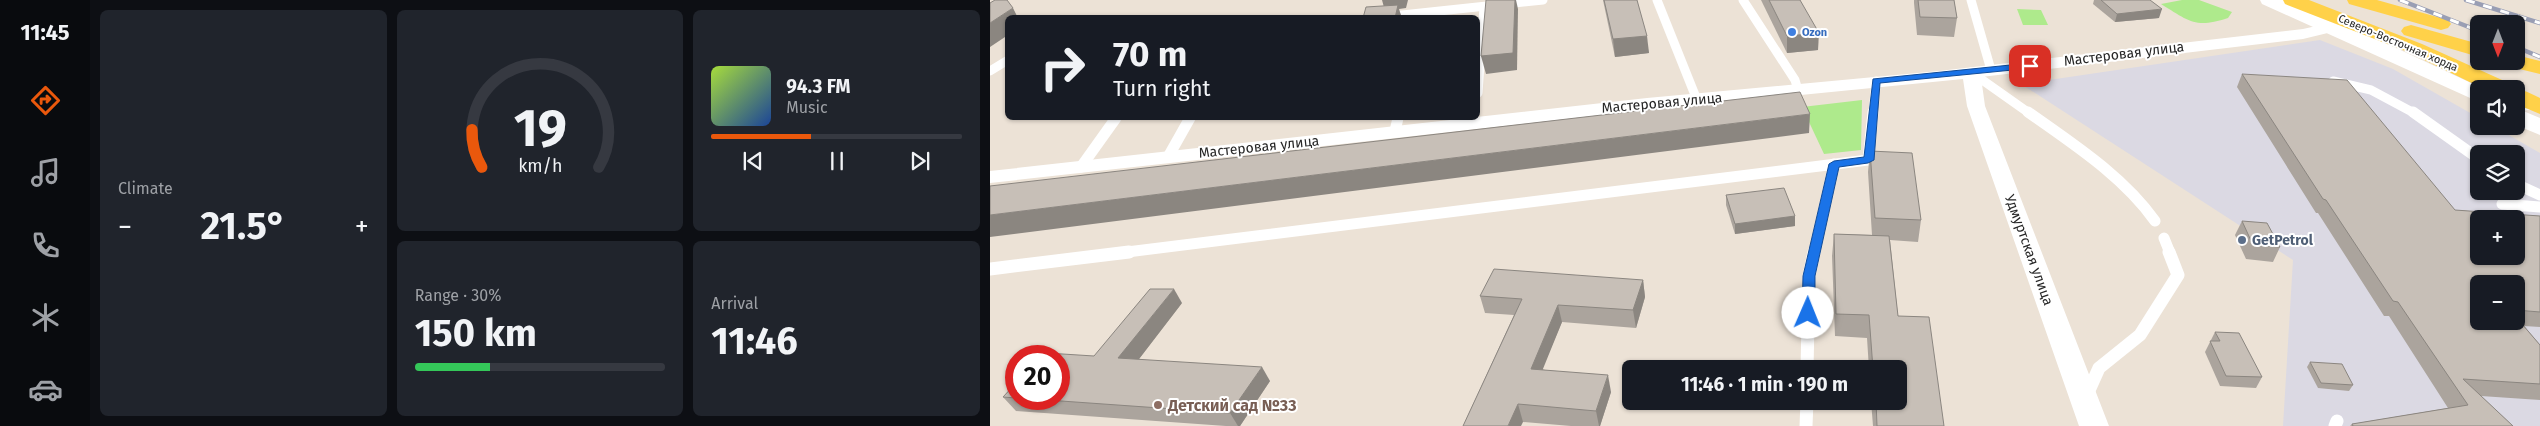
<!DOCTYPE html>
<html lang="en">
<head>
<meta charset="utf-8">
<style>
  body { margin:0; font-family:"Fira Sans",sans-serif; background:#20242c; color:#f1f3f6; height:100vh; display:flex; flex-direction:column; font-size:19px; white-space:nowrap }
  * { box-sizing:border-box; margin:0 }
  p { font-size:16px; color:#9ea1a6 }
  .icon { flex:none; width:28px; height:28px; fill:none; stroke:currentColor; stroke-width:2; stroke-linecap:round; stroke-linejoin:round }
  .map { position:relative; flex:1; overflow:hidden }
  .sheet { display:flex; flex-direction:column; gap:10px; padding:10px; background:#0d0f14; width:900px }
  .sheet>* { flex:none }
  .guide { position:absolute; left:15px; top:15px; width:475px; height:105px; border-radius:8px; box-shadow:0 1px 4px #0004; background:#171b24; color:#f1f3f6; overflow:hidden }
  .needle { width:32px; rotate:180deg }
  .buttons { position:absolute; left:1480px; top:15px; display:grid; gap:10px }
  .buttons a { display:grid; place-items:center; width:55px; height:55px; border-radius:8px; background:#171b24; box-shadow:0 1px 4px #0004; font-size:25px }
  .speed { position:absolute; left:15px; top:345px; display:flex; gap:10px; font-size:25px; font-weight:700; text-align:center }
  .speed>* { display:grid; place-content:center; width:65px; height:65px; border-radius:50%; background:#171b24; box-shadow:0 1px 4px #0004; line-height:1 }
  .speed .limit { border:8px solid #d22; background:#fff; color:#111 }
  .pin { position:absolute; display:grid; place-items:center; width:42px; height:42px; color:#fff; margin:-21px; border-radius:10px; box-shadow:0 2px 8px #0006 }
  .me { position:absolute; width:55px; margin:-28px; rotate:1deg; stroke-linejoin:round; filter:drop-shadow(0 0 4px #0008) }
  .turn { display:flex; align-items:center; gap:18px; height:105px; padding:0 25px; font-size:22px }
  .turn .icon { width:65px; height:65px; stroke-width:2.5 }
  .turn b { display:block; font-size:35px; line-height:42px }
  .big { font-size:38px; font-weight:700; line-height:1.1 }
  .sheet .tile { flex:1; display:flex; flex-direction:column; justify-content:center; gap:8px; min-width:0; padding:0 18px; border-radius:8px; background:#20242c }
  .sheet .dial { align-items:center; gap:0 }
  .dial svg { height:130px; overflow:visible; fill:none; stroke:#363941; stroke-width:7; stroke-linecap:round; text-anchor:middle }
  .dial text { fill:#f1f3f6; stroke:none }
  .song { display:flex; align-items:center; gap:15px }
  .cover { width:60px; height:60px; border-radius:8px; background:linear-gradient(135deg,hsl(80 70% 55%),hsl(220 70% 35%)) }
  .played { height:5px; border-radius:2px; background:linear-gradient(90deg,#ea580c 40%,#363941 40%) }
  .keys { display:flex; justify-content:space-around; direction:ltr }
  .heat { display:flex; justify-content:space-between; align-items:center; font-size:28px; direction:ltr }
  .charge { height:8px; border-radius:4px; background:linear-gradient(90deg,#34c759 30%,#363941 0) }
  .sheet .tiles { flex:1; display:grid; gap:10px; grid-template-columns:repeat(3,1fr) }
  .tile:first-child { grid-row:span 2 }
  .trip { position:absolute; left:632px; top:360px; width:285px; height:50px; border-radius:8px; background:#171b24; box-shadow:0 1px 4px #0004; font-weight:700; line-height:50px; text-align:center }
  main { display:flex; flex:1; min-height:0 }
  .dock { display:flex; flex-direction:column; width:90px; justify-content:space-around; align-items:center; background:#090b0e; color:#9ea1a6 }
  .dock .icon { width:35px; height:35px }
  .dock .active { color:#ea580c }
  .dock b { font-size:22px; color:#f1f3f6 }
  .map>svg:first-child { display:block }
</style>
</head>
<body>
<main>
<nav class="dock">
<b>11:45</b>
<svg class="icon active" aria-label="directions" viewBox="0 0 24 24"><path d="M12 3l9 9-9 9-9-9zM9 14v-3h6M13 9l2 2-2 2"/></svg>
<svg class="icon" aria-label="music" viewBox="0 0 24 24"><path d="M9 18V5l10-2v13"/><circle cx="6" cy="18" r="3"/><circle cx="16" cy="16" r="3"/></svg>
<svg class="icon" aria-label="phone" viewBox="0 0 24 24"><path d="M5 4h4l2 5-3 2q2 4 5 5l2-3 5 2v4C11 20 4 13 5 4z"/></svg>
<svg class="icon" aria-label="climate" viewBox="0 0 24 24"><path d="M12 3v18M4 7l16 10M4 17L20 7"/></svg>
<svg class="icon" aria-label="car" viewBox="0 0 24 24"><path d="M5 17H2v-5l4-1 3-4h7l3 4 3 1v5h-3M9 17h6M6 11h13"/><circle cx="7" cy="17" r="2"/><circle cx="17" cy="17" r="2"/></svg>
</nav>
<section class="sheet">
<div class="tiles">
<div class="tile"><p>Climate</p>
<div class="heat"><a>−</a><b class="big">21.5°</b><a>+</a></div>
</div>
<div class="tile dial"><svg viewBox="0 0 100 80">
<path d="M14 69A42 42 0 1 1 86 69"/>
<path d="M14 69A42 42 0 0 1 8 46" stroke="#ea580c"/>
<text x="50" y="56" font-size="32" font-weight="700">19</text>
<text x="50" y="72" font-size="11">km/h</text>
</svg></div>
<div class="tile">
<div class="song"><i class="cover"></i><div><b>94.3 FM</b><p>Music</p></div></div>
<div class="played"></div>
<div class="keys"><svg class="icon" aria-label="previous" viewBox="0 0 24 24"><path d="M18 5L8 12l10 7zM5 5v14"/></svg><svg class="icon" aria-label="pause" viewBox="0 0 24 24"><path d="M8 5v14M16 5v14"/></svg><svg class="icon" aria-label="next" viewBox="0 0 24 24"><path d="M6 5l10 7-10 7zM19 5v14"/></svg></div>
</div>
<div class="tile"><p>Range · 30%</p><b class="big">150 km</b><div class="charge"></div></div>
<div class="tile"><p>Arrival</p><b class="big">11:46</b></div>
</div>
</section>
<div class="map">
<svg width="1550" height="426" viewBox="0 0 1550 426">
  <rect width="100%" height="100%" fill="#ece2d6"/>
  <path fill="#dbd9e3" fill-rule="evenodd" d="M1330 40 1403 69 1489 118V126H1503L1550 153V426H1293L1303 260 1031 84ZM1489 154H1526V191H1489ZM1489 219H1526V256H1489ZM1489 284H1526V321H1489Z"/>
  <g fill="#aeea8c">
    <path d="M1192 0H1209L1242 12 1238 18C1205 29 1199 21 1171 4Z"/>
    <polygon points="1027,9 1051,10 1058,25 1033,25"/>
    <polygon points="872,100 871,150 834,154 812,107"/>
  </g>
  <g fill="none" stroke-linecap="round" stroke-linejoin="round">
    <g stroke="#fff" stroke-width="9">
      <polyline points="667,0 707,100"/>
      <polyline points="753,0 805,80 808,90"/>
      <polyline points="981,0 1001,70"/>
      <polyline points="384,18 553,0"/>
      <polyline points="0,71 18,60"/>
      <polyline points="981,72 1039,113"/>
      <polyline points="1343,81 1381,90 1424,113"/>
      <polyline points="488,93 494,7"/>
      <polyline points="1526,107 1550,104"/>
      <polyline points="883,113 886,81"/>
    </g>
    <g stroke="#fff" stroke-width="11">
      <path d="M1038 112C1083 144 1133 176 1165 221"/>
      <polyline points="1423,112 1489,159"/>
      <polyline points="405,131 408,118"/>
      <polyline points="178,157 200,118"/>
      <polyline points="91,167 126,118"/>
      <polyline points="1526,184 1550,195"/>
      <polyline points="1512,204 1550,207"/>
      <polyline points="1174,238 1180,253"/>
      <polyline points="129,253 878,160 883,112"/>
      <polyline points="824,253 844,164"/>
    </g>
    <g stroke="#fff" stroke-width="13">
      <polyline points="0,269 139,252"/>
      <polyline points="817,369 819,276 824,252"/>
      <polyline points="1096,397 1109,368 1150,335 1188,275 1179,252"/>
      <polyline points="816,426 817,401"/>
      <polyline points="1345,426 1347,421"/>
    </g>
    <polygon fill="#fff" fill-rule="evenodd" points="1344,22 1352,27 1350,30 1313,39 991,77 995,106 1119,426 1089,426 977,106 973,79 657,110 0,183 0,171 657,98 949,71 1313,29"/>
    <g fill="#fff" fill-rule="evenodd">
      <polygon points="1270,0 1295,0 1404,47 1494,89 1489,89 1489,102 1272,4"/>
      <polygon points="1526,108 1550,118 1550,135 1526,125"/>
    </g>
    <g fill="#ffd149" fill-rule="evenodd">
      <path d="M1293 0H1319L1432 44 1521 84 1524 89C1533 89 1542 94 1550 98V114L1526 104V89H1494L1418 52 1295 4Z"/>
      <polygon points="1357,0 1387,0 1458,20 1461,24 1458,28 1451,30 1359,4"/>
      <polygon points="1421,25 1489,44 1489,57 1414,35 1411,31 1414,27"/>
      <polygon points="1526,55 1550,61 1550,74 1517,66 1515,61 1526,61"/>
    </g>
    <g stroke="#999eb4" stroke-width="4.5">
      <g id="rail">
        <polyline points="1410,0 1489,31"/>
        <polyline points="1476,0 1550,23"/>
        <polyline points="1526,47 1550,57"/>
      </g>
    </g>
    <use href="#rail" stroke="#fff" stroke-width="3" stroke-dasharray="9" stroke-linecap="butt"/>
  </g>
  <g fill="#aba49d" fill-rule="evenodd">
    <polygon points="613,0 647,0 659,53 625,57"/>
    <polygon points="771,0 810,0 828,50 797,53"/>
    <polygon points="924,0 964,0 967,18 964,37 927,35 924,3"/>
    <polygon points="1104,0 1160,0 1169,18 1125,22 1103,4"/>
    <path d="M1252 74 1465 210 1550 216V327L1534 326 1550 345V400L1491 396 1523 426H1360L1362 424 1458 408 1399 316H1394L1328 213H1326L1247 87ZM1526 284V321H1489Z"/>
    <polygon points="880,151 931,220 928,242 900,240 908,316 954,426 883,426 881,401 909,401 909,369 879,369 877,338 845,336 842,256 844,234 882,235 878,172"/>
    <polygon points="736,195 805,216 805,226 745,234 736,205"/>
    <polygon points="1252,221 1290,247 1283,262 1256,259 1245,235"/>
    <polygon points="653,280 655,297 646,328 572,322 552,369 621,392 610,426 581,426 533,422 473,426 524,315 495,313 490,296"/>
    <polygon points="192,303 149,359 280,381 250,426 236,426 26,411 13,397 26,383 26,399 69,399 104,356"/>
    <polygon points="1225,332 1272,377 1266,388 1230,386 1215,352"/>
    <polygon points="1320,362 1363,385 1359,391 1328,388 1317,367"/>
  </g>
  <g fill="#8b8680">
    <polygon points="392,0 418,0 416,8 409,9 412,18 405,18 395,11"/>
    <polygon points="525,0 526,0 528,9 527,70 496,74 491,56"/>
    <polygon points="23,8 28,18 18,18 18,35 0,47 0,23"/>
    <polygon points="1172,9 1169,18 1125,22 1127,14"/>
    <polygon points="829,33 828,50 797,53 797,36"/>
    <polygon points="657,36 659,53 625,57 623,39"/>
    <polygon points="820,114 819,133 0,237 0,215"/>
    <polygon points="56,118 85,118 58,120"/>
    <polygon points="805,216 805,226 745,234 745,224"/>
    <polygon points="653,280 655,297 646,328 643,310"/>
    <polygon points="184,289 192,303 139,372 128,358"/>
    <polygon points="568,305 572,322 546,386 541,369"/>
    <polygon points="272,367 280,381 250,426 248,426 240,413"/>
    <polygon points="618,375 621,392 610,426 609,426 606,411"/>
    <polygon points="528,404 533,422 531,426 518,426"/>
  </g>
  <g fill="#c7bfb7" stroke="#8b8680" fill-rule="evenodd">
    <polygon points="5,0 17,0 23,8 0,23 0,3"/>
    <polygon points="496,0 525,0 523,53 491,56"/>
    <polygon points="614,0 647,0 657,36 623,39"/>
    <polygon points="779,0 810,0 829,33 797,36"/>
    <polygon points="928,0 964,0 967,18 930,17"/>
    <polygon points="1111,0 1160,0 1172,9 1127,14"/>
    <polygon points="408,5 405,18 373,18 376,7"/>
    <polygon points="277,16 276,18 261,18"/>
    <path d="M1252 74 1357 80 1465 210 1550 216V312L1526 310V284H1489V321H1526V317L1550 345V384L1473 379 1523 426H1363L1362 424 1478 405 1408 302 1403 301 1336 200 1333 199ZM1489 219H1526V256H1489Z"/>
    <polygon points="810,92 820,114 0,215 0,186"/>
    <polygon points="880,151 922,153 931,220 885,218"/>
    <polygon points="794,188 805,216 745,224 736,195"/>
    <polygon points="1252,221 1277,223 1290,247 1263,245"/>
    <polygon points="844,234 899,236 908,316 939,317 954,426 887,426 886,401 909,401 909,369 883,369 879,315 846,314"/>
    <polygon points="504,269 653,280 643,310 568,305 541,369 618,375 606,411 528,404 518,426 473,426 532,299 490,296"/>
    <polygon points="160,289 184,289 128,358 272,367 240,413 43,399 69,399 69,356 53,356 57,353 104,356"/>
    <polygon points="1225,332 1249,333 1272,377 1236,376 1220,341 1230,341"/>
    <polygon points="1320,362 1352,364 1363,385 1331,383"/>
    <polygon points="26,383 26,398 13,397"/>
  </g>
  <polygon fill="#1a73e8" stroke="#114b97" points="1040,63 1043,64 1043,68 890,83 884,160 878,163 849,167 825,276 825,313 823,316 814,316 812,313 813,276 839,164 844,161 874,157 883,79"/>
  <circle fill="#3f7fe0" stroke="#fff" stroke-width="2" cx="802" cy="32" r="5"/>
  <circle fill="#5c6f8a" stroke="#fff" stroke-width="2" cx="1252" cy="240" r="5"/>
  <circle fill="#8d6e63" stroke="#fff" stroke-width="2" cx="168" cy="405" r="5"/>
  <g text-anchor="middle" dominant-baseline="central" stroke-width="4" stroke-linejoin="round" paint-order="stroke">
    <g font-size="11" font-weight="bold" fill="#366cbe" stroke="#fff" text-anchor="start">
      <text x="812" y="32">Ozon</text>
    </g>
    <g font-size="11" fill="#272727" stroke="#fff">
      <text transform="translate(1408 43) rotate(23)">Северо-Восточная хорда</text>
    </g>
    <g font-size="14" fill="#272727" stroke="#fff">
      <text transform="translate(1134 54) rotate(-7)">Мастеровая улица</text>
      <text transform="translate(672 103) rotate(-5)">Мастеровая улица</text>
      <text transform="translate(269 147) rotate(-6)">Мастеровая улица</text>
      <text transform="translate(1039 250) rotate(70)">Удмуртская улица</text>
    </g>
    <g font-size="14" font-weight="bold" fill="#4e5e75" stroke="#fff" text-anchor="start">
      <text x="1262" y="240">GetPetrol</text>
    </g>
    <g font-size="16" font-weight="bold" fill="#785e54" stroke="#fff" text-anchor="start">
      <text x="178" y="405">Детский сад №33</text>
    </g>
  </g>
</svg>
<div class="buttons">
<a><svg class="needle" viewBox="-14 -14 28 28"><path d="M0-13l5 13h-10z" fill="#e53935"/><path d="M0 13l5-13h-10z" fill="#9ea1a6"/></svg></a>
<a><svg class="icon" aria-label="sound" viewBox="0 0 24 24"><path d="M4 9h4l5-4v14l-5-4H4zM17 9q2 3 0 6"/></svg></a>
<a><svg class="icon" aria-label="layers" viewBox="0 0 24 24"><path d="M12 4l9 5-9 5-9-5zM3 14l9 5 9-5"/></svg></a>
<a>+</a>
<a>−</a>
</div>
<div class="speed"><div class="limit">20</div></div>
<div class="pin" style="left:1040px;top:66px;background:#d93025"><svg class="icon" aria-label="arrive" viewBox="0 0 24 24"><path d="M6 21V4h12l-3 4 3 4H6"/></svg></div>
<svg class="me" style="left:818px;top:313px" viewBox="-20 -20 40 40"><circle r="19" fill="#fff"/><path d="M0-13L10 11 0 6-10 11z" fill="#1a73e8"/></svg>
<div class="trip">11:46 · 1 min · 190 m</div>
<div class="guide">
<div class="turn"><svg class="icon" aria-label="right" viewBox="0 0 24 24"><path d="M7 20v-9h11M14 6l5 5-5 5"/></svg><div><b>70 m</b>Turn right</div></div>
</div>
</div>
</main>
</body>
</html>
